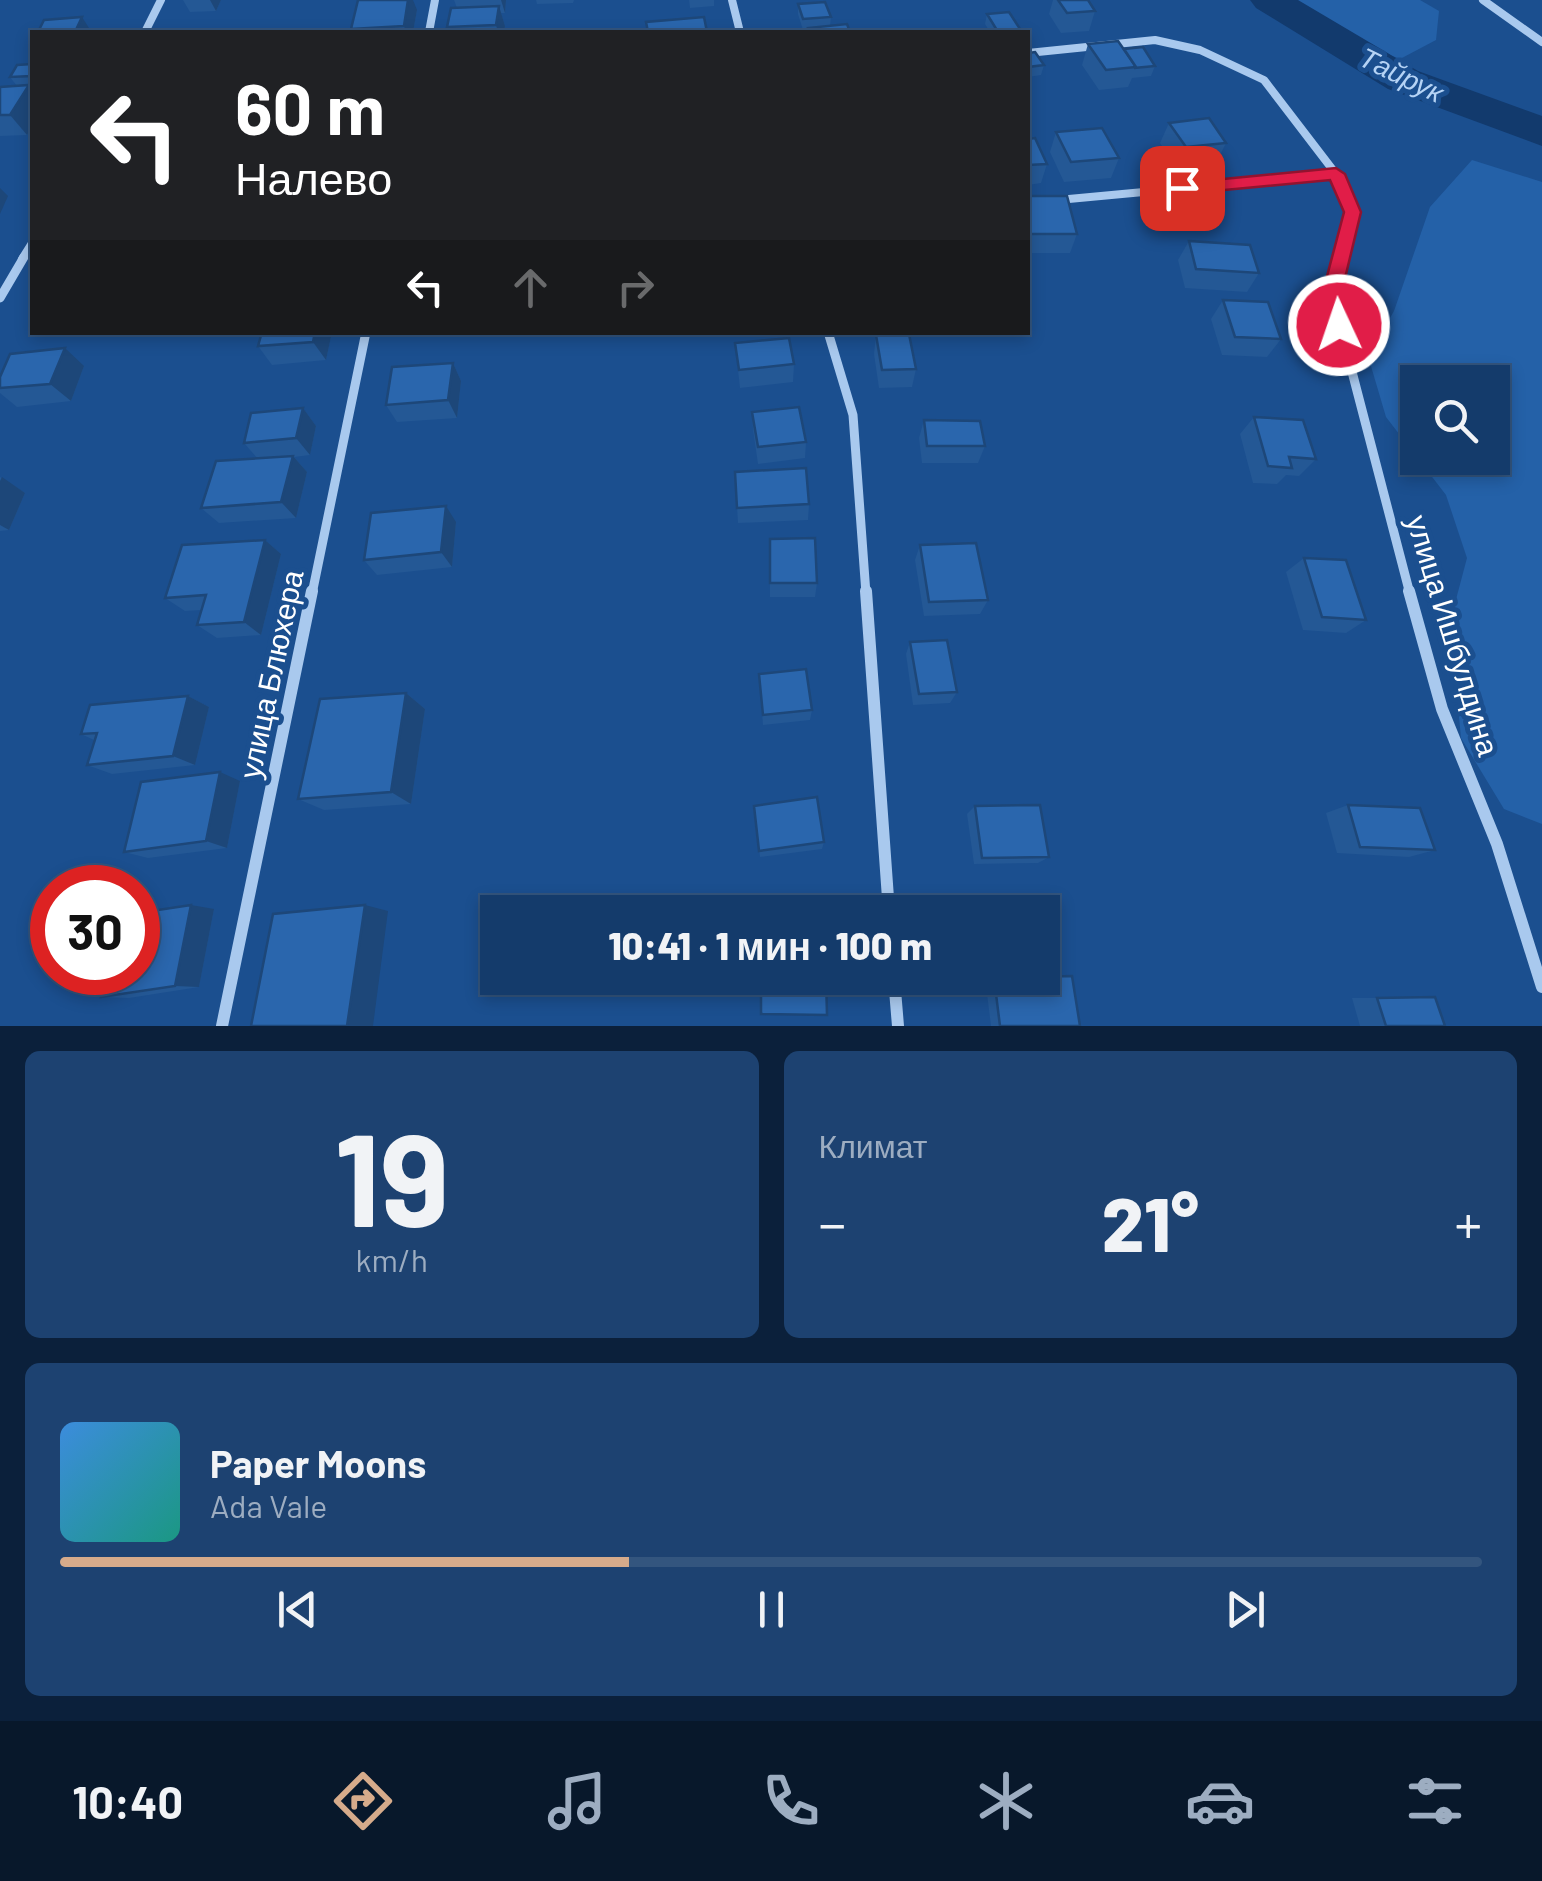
<!DOCTYPE html>
<html lang="ru">
<head>
<meta charset="utf-8">
<style>
  body { margin:0; font-family:Barlow,sans-serif; background:#1d4271; color:#f1f3f6; height:100vh; display:flex; flex-direction:column; font-size:38px; white-space:nowrap }
  * { box-sizing:border-box; margin:0 }
  p { font-size:32px; color:#9dadc1 }
  .icon { flex:none; width:55px; height:55px; fill:none; stroke:currentColor; stroke-width:2; stroke-linecap:round; stroke-linejoin:round }
  .map { position:relative; height:1026px; overflow:hidden }
  .drawer { display:flex; flex-direction:column; gap:25px; padding:25px; background:#0b203b; flex:1 }
  .drawer>* { flex:none }
  .banner { position:absolute; left:30px; top:30px; width:1000px; height:305px; border-radius:0px; box-shadow:0 5px 15px #0003,0 0 0 2px #33557e; background:#202124; color:#fff; overflow:hidden }
  .tools { position:absolute; left:1400px; top:365px; display:grid; gap:20px }
  .tools a { display:grid; place-items:center; width:110px; height:110px; border-radius:0px; background:#143b6b; box-shadow:0 5px 15px #0003,0 0 0 2px #33557e; font-size:50px }
  .speed { position:absolute; left:30px; top:865px; display:flex; gap:20px; font-size:50px; font-weight:700; text-align:center }
  .speed>* { display:grid; place-content:center; width:130px; height:130px; border-radius:50%; background:#143b6b; box-shadow:0 5px 15px #0003,0 0 0 2px #33557e; line-height:1 }
  .speed .limit { border:15px solid #d22; background:#fff; color:#111 }
  .pin { position:absolute; display:grid; place-items:center; width:85px; height:85px; color:#fff; margin:-42px; border-radius:20px; box-shadow:0 5px 15px #0006 }
  .me { position:absolute; width:110px; margin:-55px; rotate:357deg; stroke-linejoin:round; filter:drop-shadow(0 0 8px #0008) }
  .turn { display:flex; align-items:center; gap:35px; height:210px; padding:0 40px; font-size:45px }
  .turn .icon { width:130px; height:130px; stroke-width:2.5 }
  .turn b { display:block; font-size:70px; line-height:85px }
  .lanes { display:flex; align-items:center; height:95px; padding:0 40px; background:#0003; justify-content:center; gap:50px; direction:ltr }
  .lanes .off { opacity:.35 }
  .big { font-size:75px; font-weight:800; line-height:1.1 }
  .drawer .card { flex:1; display:flex; flex-direction:column; justify-content:center; gap:15px; min-width:0; padding:0 35px; border-radius:15px; background:#1d4271 }
  .drawer .dial { align-items:center; gap:0 }
  .dial b { font-size:130px; line-height:1 }
  .song { display:flex; align-items:center; gap:30px }
  .cover { width:120px; height:120px; border-radius:15px; background:linear-gradient(135deg,hsl(210 70% 55%),hsl(170 70% 35%)) }
  .played { height:10px; border-radius:5px; background:linear-gradient(90deg,#d6ab8b 40%,#33557e 40%) }
  .keys { display:flex; justify-content:space-around; direction:ltr }
  .heat { display:flex; justify-content:space-between; align-items:center; font-size:55px; direction:ltr }
  .drawer .tiles { flex:1; display:grid; gap:25px; grid-template-columns:1fr 1fr }
  .card:last-child { grid-column:span 2 }
  .trip { position:absolute; left:480px; top:895px; width:580px; height:100px; border-radius:0px; background:#143b6b; box-shadow:0 5px 15px #0003,0 0 0 2px #33557e; font-weight:800; line-height:100px; text-align:center }
  .menu { display:flex; height:160px; justify-content:space-around; align-items:center; background:#08182b; color:#9dadc1 }
  .menu .icon { width:70px; height:70px }
  .menu .current { color:#d6ab8b }
  .menu b { font-size:45px; color:#f1f3f6 }
  .map>svg:first-child { display:block }
</style>
</head>
<body>
<div class="map">
<svg width="1542" height="1026" viewBox="0 0 1542 1026">
  <rect width="100%" height="100%" fill="#1b4f8f"/>
  <g fill="#2461a8" fill-rule="evenodd">
    <polygon points="1280,0 1420,0 1439,11 1436,40 1400,59 1342,36"/>
    <path d="M1472 160 1542 182V824L1504 809 1461 738 1450 622 1467 558 1446 495 1386 417 1368 356 1394 311 1430 207ZM1418 382H1492V458H1418Z"/>
  </g>
  <g fill="none" stroke-linecap="round" stroke-linejoin="round">
    <polygon fill="#123a6d" fill-rule="evenodd" points="1250,0 1298,0 1418,71 1542,116 1542,146 1388,89 1256,8"/>
    <g stroke="#a9c9ee" stroke-width="8">
      <polyline points="732,0 740,32"/>
      <polyline points="1483,0 1542,42"/>
      <polyline points="145,32 161,0"/>
      <polyline points="429,32 435,0"/>
      <polyline points="1028,53 1155,40 1200,50 1264,80 1336,174 1353,212 1341,259"/>
      <polyline points="1058,200 1336,174"/>
      <polyline points="22,259 32,243"/>
    </g>
    <g stroke="#a9c9ee" stroke-width="9">
      <polyline points="1342,257 1332,295 1410,594"/>
      <polyline points="0,298 24,257"/>
      <polyline points="828,332 853,415 866,594"/>
      <polyline points="312,594 366,332"/>
    </g>
    <g stroke="#a9c9ee" stroke-width="12">
      <polyline points="866,591 889,912"/>
      <polyline points="1409,591 1442,709 1497,844 1542,987"/>
      <polyline points="894,978 898,1026"/>
      <polyline points="222,1026 312,591"/>
    </g>
  </g>
  <g fill="#245895">
    <polygon points="183,0 221,0 216,11 190,12"/>
    <polygon points="454,0 506,0 505,13 501,13 505,26 504,32 449,32 447,27 457,8"/>
    <polygon points="536,0 574,0 573,3 537,4"/>
    <polygon points="689,0 714,0 714,6 690,8"/>
    <polygon points="1053,0 1088,0 1095,11 1089,31 1061,33 1049,14"/>
    <polygon points="798,4 831,17 830,26 850,32 807,32 808,29 803,30 798,14"/>
    <polygon points="417,10 413,32 353,32 351,29"/>
    <polygon points="987,14 1020,29 1019,32 990,32 985,24"/>
    <polygon points="1088,44 1124,49 1155,66 1151,76 1132,78 1128,87 1099,90 1082,65"/>
    <polygon points="1028,53 1044,65 1041,75 1028,77"/>
    <polygon points="32,64 32,87 30,87 32,90 32,126 27,135 0,136 0,87 17,86 10,77"/>
    <polygon points="1169,123 1226,143 1216,163 1176,167 1160,143"/>
    <polygon points="1056,132 1119,158 1111,178 1064,182 1050,152"/>
    <polygon points="1028,139 1047,164 1041,183 1028,185"/>
    <polygon points="1028,196 1077,234 1070,253 1028,253"/>
    <polygon points="1189,241 1259,273 1247,292 1185,288 1178,260"/>
    <polygon points="1223,300 1281,339 1267,357 1222,355 1211,319"/>
    <polygon points="262,332 332,332 326,360 272,365 258,346"/>
    <polygon points="876,335 916,369 912,387 879,388 874,354"/>
    <polygon points="735,343 794,364 793,382 740,388"/>
    <polygon points="453,363 461,381 457,418 397,422 386,405"/>
    <polygon points="84,366 71,401 17,407 0,393 0,377"/>
    <polygon points="303,408 316,426 310,455 294,457 307,472 296,518 219,523 201,508 257,458 244,443"/>
    <polygon points="752,412 806,442 805,458 758,464 753,429"/>
    <polygon points="1254,417 1316,459 1299,476 1286,475 1277,484 1253,483 1240,434"/>
    <polygon points="924,420 985,446 978,463 922,463 919,438"/>
    <polygon points="735,472 809,504 808,520 738,523"/>
    <polygon points="0,477 25,493 9,530 0,531"/>
    <polygon points="456,522 452,567 377,575 364,560"/>
    <polygon points="770,539 817,583 815,597 770,597"/>
    <polygon points="265,540 281,554 261,635 217,638 197,625 202,610 185,611 165,598"/>
    <polygon points="920,545 988,600 980,614 924,616 915,560"/>
    <polygon points="1304,558 1366,620 1346,633 1303,630 1286,572"/>
    <polygon points="910,642 957,692 950,703 913,705 906,654"/>
    <polygon points="759,674 812,710 810,720 763,725"/>
    <polygon points="406,693 425,709 411,804 324,810 298,799"/>
    <polygon points="188,696 209,707 195,765 112,774 87,765 94,740 81,734"/>
    <polygon points="240,781 227,848 148,858 124,852"/>
    <polygon points="1348,805 1435,850 1409,857 1337,853 1326,813"/>
    <polygon points="754,806 824,842 822,849 760,857"/>
    <polygon points="975,806 1049,857 1038,863 974,864 967,814"/>
    <polygon points="214,909 199,987 129,998 101,997"/>
    <polygon points="985,978 1042,978 1080,1026 991,1026"/>
    <polygon points="1352,998 1377,998 1445,1026 1360,1026"/>
  </g>
  <g fill="#1d4779">
    <polygon points="210,0 221,0 216,11"/>
    <polygon points="408,0 413,0 417,10 413,32 406,32 404,26"/>
    <polygon points="501,0 506,0 505,13"/>
    <polygon points="499,6 505,26 504,32 498,32 496,25"/>
    <polygon points="82,17 89,28 87,32 75,32"/>
    <polygon points="29,85 32,90 32,126 27,135 10,115"/>
    <polygon points="0,188 8,196 0,214"/>
    <polygon points="315,332 332,332 326,360 313,342"/>
    <polygon points="65,348 84,366 71,401 50,384"/>
    <polygon points="453,363 461,381 457,418 448,400"/>
    <polygon points="303,408 316,426 310,455 296,438"/>
    <polygon points="293,456 307,472 296,518 281,502"/>
    <polygon points="2,477 25,493 9,530 0,525 0,481"/>
    <polygon points="446,506 456,522 452,567 441,552"/>
    <polygon points="265,540 281,554 261,635 244,622"/>
    <polygon points="406,693 425,709 411,804 391,792"/>
    <polygon points="188,696 209,707 195,765 173,756"/>
    <polygon points="220,772 240,781 227,848 206,841"/>
    <polygon points="191,905 214,909 199,987 175,986"/>
    <polygon points="365,905 388,911 373,1026 347,1026"/>
  </g>
  <g fill="#2a66ad" stroke="#1d4779" stroke-width="2.5">
    <polygon points="358,0 408,0 404,26 351,29"/>
    <polygon points="1058,0 1088,0 1095,11 1067,13"/>
    <polygon points="825,2 831,17 803,19 798,4"/>
    <polygon points="499,6 496,25 447,27 451,8"/>
    <polygon points="1009,12 1020,29 998,32 987,14"/>
    <polygon points="82,17 75,32 38,32 44,20"/>
    <polygon points="704,17 707,32 648,32 646,22"/>
    <polygon points="847,24 850,32 809,32 808,28"/>
    <polygon points="1118,41 1136,67 1106,70 1088,44"/>
    <polygon points="1143,47 1155,66 1134,68 1136,67 1124,49"/>
    <polygon points="1035,52 1044,65 1028,67 1028,53"/>
    <polygon points="32,64 32,76 10,77 17,65"/>
    <polygon points="29,85 10,115 0,115 0,87"/>
    <polygon points="1209,118 1226,143 1186,147 1169,123"/>
    <polygon points="1102,128 1119,158 1071,162 1056,132"/>
    <polygon points="1035,138 1047,164 1028,165 1028,139"/>
    <polygon points="1028,196 1067,196 1077,234 1028,234"/>
    <polygon points="1189,241 1250,245 1259,273 1196,269"/>
    <polygon points="1223,300 1268,302 1281,339 1235,337"/>
    <polygon points="262,332 315,332 313,342 258,346"/>
    <polygon points="909,334 916,369 882,370 876,335"/>
    <polygon points="789,338 794,364 739,370 735,343"/>
    <polygon points="65,348 50,384 0,388 0,377 10,354"/>
    <polygon points="453,363 448,400 386,405 392,367"/>
    <polygon points="799,407 806,442 758,447 752,412"/>
    <polygon points="303,408 296,438 244,443 251,413"/>
    <polygon points="1254,417 1303,420 1316,459 1289,457 1292,468 1268,466"/>
    <polygon points="924,420 980,421 985,446 927,446"/>
    <polygon points="293,456 281,502 201,508 216,461"/>
    <polygon points="806,468 809,504 737,508 735,472"/>
    <polygon points="446,506 441,552 364,560 371,513"/>
    <polygon points="815,538 817,583 770,583 770,539"/>
    <polygon points="265,540 244,622 197,625 206,595 165,598 182,545"/>
    <polygon points="976,543 988,600 929,602 920,545"/>
    <polygon points="1304,558 1346,560 1366,620 1322,617"/>
    <polygon points="947,640 957,692 919,694 910,642"/>
    <polygon points="806,669 812,710 763,715 759,674"/>
    <polygon points="406,693 391,792 298,799 320,699"/>
    <polygon points="188,696 173,756 87,765 97,733 81,734 90,705"/>
    <polygon points="220,772 206,841 124,852 141,782"/>
    <polygon points="817,797 824,842 759,851 754,806"/>
    <polygon points="1040,805 1049,857 982,858 975,806"/>
    <polygon points="1348,805 1420,808 1435,850 1360,847"/>
    <polygon points="191,905 175,986 101,997 107,972 138,972 138,913"/>
    <polygon points="365,905 347,1026 251,1026 273,914"/>
    <polygon points="1072,976 1080,1026 1000,1026 994,978"/>
    <polygon points="761,978 826,978 827,1015 761,1014"/>
    <polygon points="1435,997 1445,1026 1386,1026 1377,998"/>
  </g>
  <polygon fill="#e11d48" stroke="#92132f" stroke-width="2.5" points="1336,168 1345,174 1361,212 1341,295 1349,325 1339,333 1329,325 1322,295 1344,212 1330,180 1182,194 1173,188 1182,183"/>
  <g text-anchor="middle" dominant-baseline="central" stroke-width="10" stroke-linejoin="round" paint-order="stroke">
    <g font-size="28" font-style="italic" fill="#b5d3f5" stroke="#1b4f8f">
      <text transform="translate(1402 74) rotate(26)">Тайрук</text>
    </g>
    <g font-size="30" fill="#fff" stroke="#1b4f8f">
      <text transform="translate(1454 635) rotate(73)">улица Ишбулдина</text>
      <text transform="translate(270 674) rotate(-78)">улица Блюхера</text>
    </g>
  </g>
</svg>
<div class="tools">
<a><svg class="icon" aria-label="search" viewBox="0 0 24 24"><circle cx="10" cy="10" r="6"/><path d="M15 15l6 6"/></svg></a>
</div>
<div class="speed"><div class="limit">30</div></div>
<div class="pin" style="left:1182px;top:188px;background:#d93025"><svg class="icon" aria-label="arrive" viewBox="0 0 24 24"><path d="M6 21V4h12l-3 4 3 4H6"/></svg></div>
<svg class="me" style="left:1339px;top:325px" viewBox="-20 -20 40 40"><circle r="17" fill="#e11d48" stroke="#fff" stroke-width="3"/><path d="M0-11L8 9 0 5-8 9z" fill="#fff"/></svg>
<div class="trip">10:41 · 1 мин · 100 m</div>
<div class="banner">
<div class="turn"><svg class="icon" aria-label="left" viewBox="0 0 24 24"><path d="M17 20v-9H6M10 6l-5 5 5 5"/></svg><div><b>60 m</b>Налево</div></div>
<div class="lanes"><svg class="icon" aria-label="left" viewBox="0 0 24 24"><path d="M17 20v-9H6M10 6l-5 5 5 5"/></svg><svg class="icon off" aria-label="ahead" viewBox="0 0 24 24"><path d="M12 20V5M6 11l6-6 6 6"/></svg><svg class="icon off" aria-label="right" viewBox="0 0 24 24"><path d="M7 20v-9h11M14 6l5 5-5 5"/></svg></div>
</div>
</div>
<section class="drawer">
<div class="tiles">
<div class="card dial"><b>19</b><p>km/h</p></div>
<div class="card"><p>Климат</p>
<div class="heat"><a>−</a><b class="big">21°</b><a>+</a></div>
</div>
<div class="card">
<div class="song"><i class="cover"></i><div><b>Paper Moons</b><p>Ada Vale</p></div></div>
<div class="played"></div>
<div class="keys"><svg class="icon" aria-label="previous" viewBox="0 0 24 24"><path d="M18 5L8 12l10 7zM5 5v14"/></svg><svg class="icon" aria-label="pause" viewBox="0 0 24 24"><path d="M8 5v14M16 5v14"/></svg><svg class="icon" aria-label="next" viewBox="0 0 24 24"><path d="M6 5l10 7-10 7zM19 5v14"/></svg></div>
</div>
</div>
</section>
<nav class="menu">
<b>10:40</b>
<svg class="icon current" aria-label="directions" viewBox="0 0 24 24"><path d="M12 3l9 9-9 9-9-9zM9 14v-3h6M13 9l2 2-2 2"/></svg>
<svg class="icon" aria-label="music" viewBox="0 0 24 24"><path d="M9 18V5l10-2v13"/><circle cx="6" cy="18" r="3"/><circle cx="16" cy="16" r="3"/></svg>
<svg class="icon" aria-label="phone" viewBox="0 0 24 24"><path d="M5 4h4l2 5-3 2q2 4 5 5l2-3 5 2v4C11 20 4 13 5 4z"/></svg>
<svg class="icon" aria-label="climate" viewBox="0 0 24 24"><path d="M12 3v18M4 7l16 10M4 17L20 7"/></svg>
<svg class="icon" aria-label="car" viewBox="0 0 24 24"><path d="M5 17H2v-5l4-1 3-4h7l3 4 3 1v5h-3M9 17h6M6 11h13"/><circle cx="7" cy="17" r="2"/><circle cx="17" cy="17" r="2"/></svg>
<svg class="icon" aria-label="filters" viewBox="0 0 24 24"><path d="M4 7h16M4 17h16"/><circle cx="9" cy="7" r="2"/><circle cx="15" cy="17" r="2"/></svg>
</nav>
</body>
</html>
